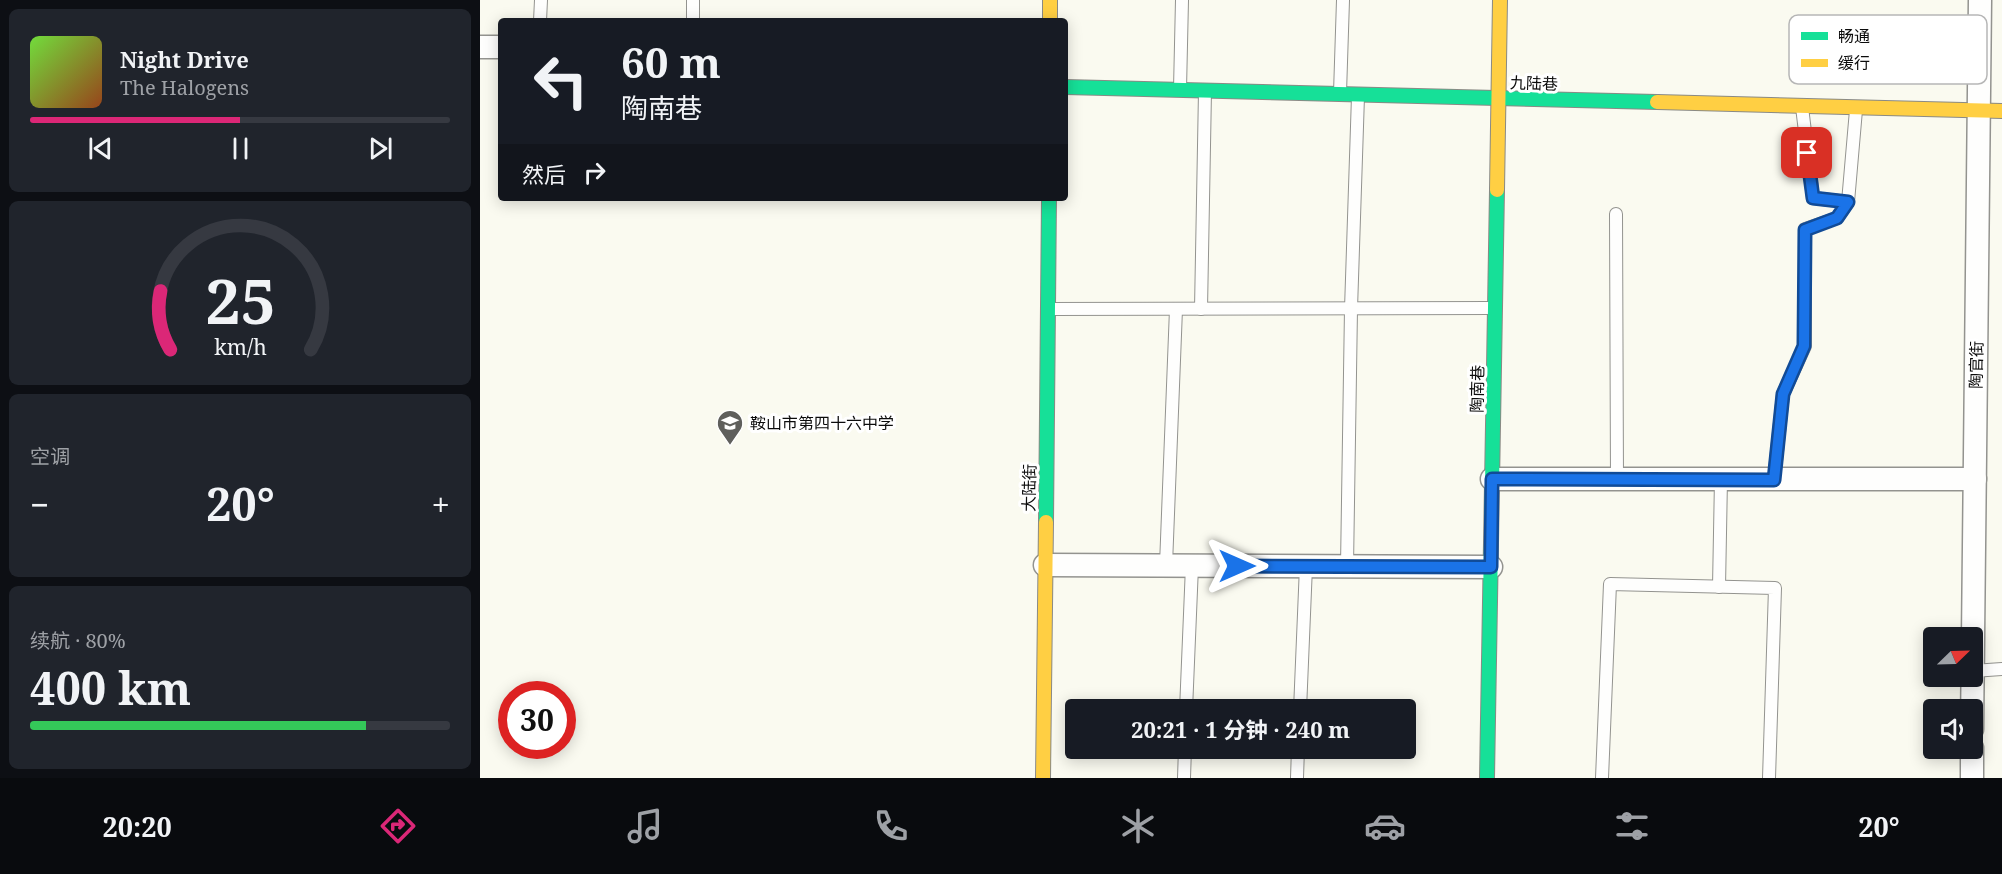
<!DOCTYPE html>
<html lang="zh">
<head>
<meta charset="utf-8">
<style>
  body { margin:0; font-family:"Noto Serif","Noto Sans SC",serif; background:#20242c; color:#f1f3f6; height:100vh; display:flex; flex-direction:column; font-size:22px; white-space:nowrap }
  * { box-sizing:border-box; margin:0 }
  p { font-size:20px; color:#9ea1a6 }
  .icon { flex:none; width:33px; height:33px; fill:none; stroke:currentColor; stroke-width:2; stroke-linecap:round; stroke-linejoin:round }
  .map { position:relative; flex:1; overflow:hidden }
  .side { display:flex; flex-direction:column; gap:9px; padding:9px; background:#0d0f14; width:480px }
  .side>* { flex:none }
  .top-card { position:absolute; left:18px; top:18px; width:570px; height:183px; border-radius:6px; box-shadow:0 3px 15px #0003; background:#171b24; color:#f1f3f6; overflow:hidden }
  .needle { width:39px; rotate:67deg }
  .buttons { position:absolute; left:1443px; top:627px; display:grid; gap:12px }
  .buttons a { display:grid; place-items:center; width:60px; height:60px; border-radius:6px; background:#171b24; box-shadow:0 3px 15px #0003; font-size:30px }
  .speed { position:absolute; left:18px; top:681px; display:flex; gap:12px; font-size:30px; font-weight:700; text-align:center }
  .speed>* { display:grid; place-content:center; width:78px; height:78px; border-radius:50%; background:#171b24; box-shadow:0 3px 15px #0003; line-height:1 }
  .speed .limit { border:9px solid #d22; background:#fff; color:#111 }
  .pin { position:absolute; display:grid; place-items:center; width:51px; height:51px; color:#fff; margin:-26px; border-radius:12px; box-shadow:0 3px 9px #0006 }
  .me { position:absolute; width:66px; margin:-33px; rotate:90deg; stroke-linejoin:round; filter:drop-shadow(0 0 4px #0008) }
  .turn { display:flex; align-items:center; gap:21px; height:126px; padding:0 24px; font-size:27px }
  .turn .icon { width:78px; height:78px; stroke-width:2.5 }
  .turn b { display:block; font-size:42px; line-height:51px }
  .then { display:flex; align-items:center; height:57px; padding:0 24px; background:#0003; gap:12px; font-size:22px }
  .big { font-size:45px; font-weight:700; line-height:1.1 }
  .side .card { flex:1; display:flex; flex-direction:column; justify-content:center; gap:9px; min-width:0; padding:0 21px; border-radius:9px; background:#20242c }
  .side .dial { align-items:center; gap:0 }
  .dial svg { height:156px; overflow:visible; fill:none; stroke:#363941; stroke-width:7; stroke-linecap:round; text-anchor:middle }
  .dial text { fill:#f1f3f6; stroke:none }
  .song { display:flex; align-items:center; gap:18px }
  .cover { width:72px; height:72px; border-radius:9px; background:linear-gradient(135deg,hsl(100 70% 55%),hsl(20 70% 35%)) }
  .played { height:6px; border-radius:3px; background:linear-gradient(90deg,#db2777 50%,#363941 50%) }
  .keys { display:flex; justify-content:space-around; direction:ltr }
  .heat { display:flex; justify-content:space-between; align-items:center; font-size:33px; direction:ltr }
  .charge { height:9px; border-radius:4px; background:linear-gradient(90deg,#34c759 80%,#363941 0) }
  .trip { position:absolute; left:585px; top:699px; width:351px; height:60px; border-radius:6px; background:#171b24; box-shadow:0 3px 15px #0003; font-weight:700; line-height:60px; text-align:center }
  .menu { display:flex; height:96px; justify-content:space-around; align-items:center; background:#090b0e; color:#9ea1a6 }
  .menu .icon { width:42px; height:42px }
  .menu .selected { color:#db2777 }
  .menu b { font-size:27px; color:#f1f3f6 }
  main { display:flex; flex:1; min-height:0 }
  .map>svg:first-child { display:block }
</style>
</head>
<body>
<main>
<section class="side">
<div class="card">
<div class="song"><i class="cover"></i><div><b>Night Drive</b><p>The Halogens</p></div></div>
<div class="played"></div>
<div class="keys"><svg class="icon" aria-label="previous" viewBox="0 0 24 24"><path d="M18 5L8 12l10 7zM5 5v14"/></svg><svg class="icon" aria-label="pause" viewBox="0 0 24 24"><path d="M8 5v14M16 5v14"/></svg><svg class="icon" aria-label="next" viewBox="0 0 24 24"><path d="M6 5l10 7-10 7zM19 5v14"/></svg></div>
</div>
<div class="card dial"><svg viewBox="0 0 100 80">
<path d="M14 69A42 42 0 1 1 86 69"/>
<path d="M14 69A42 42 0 0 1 9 39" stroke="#db2777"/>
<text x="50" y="56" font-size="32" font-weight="700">25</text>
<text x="50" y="72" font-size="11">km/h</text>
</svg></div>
<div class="card"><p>空调</p>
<div class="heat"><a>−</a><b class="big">20°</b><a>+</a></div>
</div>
<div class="card"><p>续航 · 80%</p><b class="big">400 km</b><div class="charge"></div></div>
</section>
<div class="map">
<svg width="1522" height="778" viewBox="0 0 1522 778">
  <rect width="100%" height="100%" fill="#fafaf0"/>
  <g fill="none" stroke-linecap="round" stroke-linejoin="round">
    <g stroke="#93938f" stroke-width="14">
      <g id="lane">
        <polyline points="60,21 61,0"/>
        <polyline points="213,21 213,0"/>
        <polyline points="700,89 702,0"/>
        <polyline points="860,93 863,0"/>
        <polyline points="1322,107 1333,198 1368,202"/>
        <polyline points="1136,214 1137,479"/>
        <polyline points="569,309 1014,308"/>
        <polyline points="721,309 725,91"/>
        <polyline points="1294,480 1303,394 1325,346 1325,229 1357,218 1368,202 1376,110"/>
        <polyline points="686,565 696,309"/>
        <polyline points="867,566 871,309 878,96"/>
        <polyline points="1239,587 1241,479"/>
        <polyline points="1493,671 1522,669"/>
        <polyline points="706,710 712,566"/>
        <polyline points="820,710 826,566"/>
        <polyline points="704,778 705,748"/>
        <polyline points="817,778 818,748"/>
        <polyline points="1122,778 1130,584 1295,588 1289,778"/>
      </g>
    </g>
    <g stroke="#93938f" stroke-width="25">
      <g id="street">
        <polyline points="0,47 21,47"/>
        <polyline points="1012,479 1495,479"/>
        <polyline points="565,565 1011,567"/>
        <polyline points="1492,729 1500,0"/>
        <polyline points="1492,778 1492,748"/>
      </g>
    </g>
    <g stroke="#8a8a85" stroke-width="16">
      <g id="fast">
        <polyline points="585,87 1177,102"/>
        <polyline points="566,522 569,198"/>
        <polyline points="1007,778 1017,190"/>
      </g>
    </g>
    <g stroke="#8a8a85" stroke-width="16">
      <g id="slow">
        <polyline points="570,0 570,21"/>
        <polyline points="1177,102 1522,111"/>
        <polyline points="1017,190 1020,0"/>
        <polyline points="563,778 566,522"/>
      </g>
    </g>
    <use href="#lane" stroke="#fefefd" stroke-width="12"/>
    <use href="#street" stroke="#fefefd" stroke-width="22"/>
    <use href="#fast" stroke="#16e098" stroke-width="14"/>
    <use href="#slow" stroke="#ffcf43" stroke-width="14"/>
  </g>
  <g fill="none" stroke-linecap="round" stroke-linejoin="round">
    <g stroke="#114b97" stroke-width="15">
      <polyline id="route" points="757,566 1011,567 1012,479 1294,480 1303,394 1324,346 1325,230 1357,218 1368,202 1333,198 1327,153"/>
    </g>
    <use href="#route" stroke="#1a73e8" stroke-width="10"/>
  </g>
  <defs>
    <g id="school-pin" transform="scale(1.35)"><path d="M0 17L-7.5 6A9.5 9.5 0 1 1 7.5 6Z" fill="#5f5f5c" stroke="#fff"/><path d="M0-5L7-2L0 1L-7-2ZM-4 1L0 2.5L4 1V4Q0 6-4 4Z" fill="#fff"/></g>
  </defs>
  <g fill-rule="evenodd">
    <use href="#school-pin" x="250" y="423"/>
  </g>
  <g text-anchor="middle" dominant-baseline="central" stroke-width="6" stroke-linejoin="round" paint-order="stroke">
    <g font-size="16" fill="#0c0c0c" stroke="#fff">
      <text transform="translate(1054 83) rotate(2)">九陆巷</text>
      <text transform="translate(1496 365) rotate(-89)">陶官街</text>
      <text transform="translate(997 389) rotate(-89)">陶南巷</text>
      <text transform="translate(549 488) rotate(-89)">大陆街</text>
    </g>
    <g font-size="16" fill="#0c0c0c" stroke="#fff" text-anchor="start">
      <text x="270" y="423">鞍山市第四十六中学</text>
    </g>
  </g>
  <rect x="1309" y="15" width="198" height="69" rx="9" fill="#fff" stroke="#b6b6b6" stroke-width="1.5"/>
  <rect x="1321" y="32" width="27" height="8" fill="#16e098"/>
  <rect x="1321" y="59" width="27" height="8" fill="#ffcf43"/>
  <g font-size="16" fill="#0c0c0c">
    <text x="1358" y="42">畅通</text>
    <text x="1358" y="69">缓行</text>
  </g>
</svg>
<div class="buttons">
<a><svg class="needle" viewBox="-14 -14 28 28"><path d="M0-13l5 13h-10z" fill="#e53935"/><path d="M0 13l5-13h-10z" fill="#9ea1a6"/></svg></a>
<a><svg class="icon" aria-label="sound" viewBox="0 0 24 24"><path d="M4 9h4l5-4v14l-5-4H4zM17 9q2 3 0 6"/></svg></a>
</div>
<div class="speed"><div class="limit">30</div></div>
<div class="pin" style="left:1327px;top:153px;background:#d93025"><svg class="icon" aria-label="arrive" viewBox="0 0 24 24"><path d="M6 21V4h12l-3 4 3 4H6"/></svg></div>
<svg class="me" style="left:757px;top:566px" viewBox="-20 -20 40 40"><path d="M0-17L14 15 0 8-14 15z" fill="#1a73e8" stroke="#fff" stroke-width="4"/></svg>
<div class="trip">20:21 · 1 分钟 · 240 m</div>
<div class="top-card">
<div class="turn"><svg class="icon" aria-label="left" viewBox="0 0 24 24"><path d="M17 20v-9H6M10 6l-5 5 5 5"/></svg><div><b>60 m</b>陶南巷</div></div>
<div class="then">然后<svg class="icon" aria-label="right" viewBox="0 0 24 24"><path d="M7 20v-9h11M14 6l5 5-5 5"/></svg></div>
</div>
</div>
</main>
<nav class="menu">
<b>20:20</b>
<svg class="icon selected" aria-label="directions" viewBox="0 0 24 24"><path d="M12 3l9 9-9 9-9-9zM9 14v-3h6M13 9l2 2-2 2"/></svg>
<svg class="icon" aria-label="music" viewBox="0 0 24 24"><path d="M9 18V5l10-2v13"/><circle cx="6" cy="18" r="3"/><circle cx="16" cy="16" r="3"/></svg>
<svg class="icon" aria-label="phone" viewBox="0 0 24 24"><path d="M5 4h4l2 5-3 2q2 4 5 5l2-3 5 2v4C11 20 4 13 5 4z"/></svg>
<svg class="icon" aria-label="climate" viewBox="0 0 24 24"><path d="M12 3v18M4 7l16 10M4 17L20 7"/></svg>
<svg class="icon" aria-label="car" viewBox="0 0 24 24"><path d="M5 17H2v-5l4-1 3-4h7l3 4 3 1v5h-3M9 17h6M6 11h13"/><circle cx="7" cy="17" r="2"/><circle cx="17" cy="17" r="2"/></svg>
<svg class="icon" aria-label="filters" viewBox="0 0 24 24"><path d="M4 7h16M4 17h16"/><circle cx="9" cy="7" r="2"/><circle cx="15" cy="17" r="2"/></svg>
<b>20°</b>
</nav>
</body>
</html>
